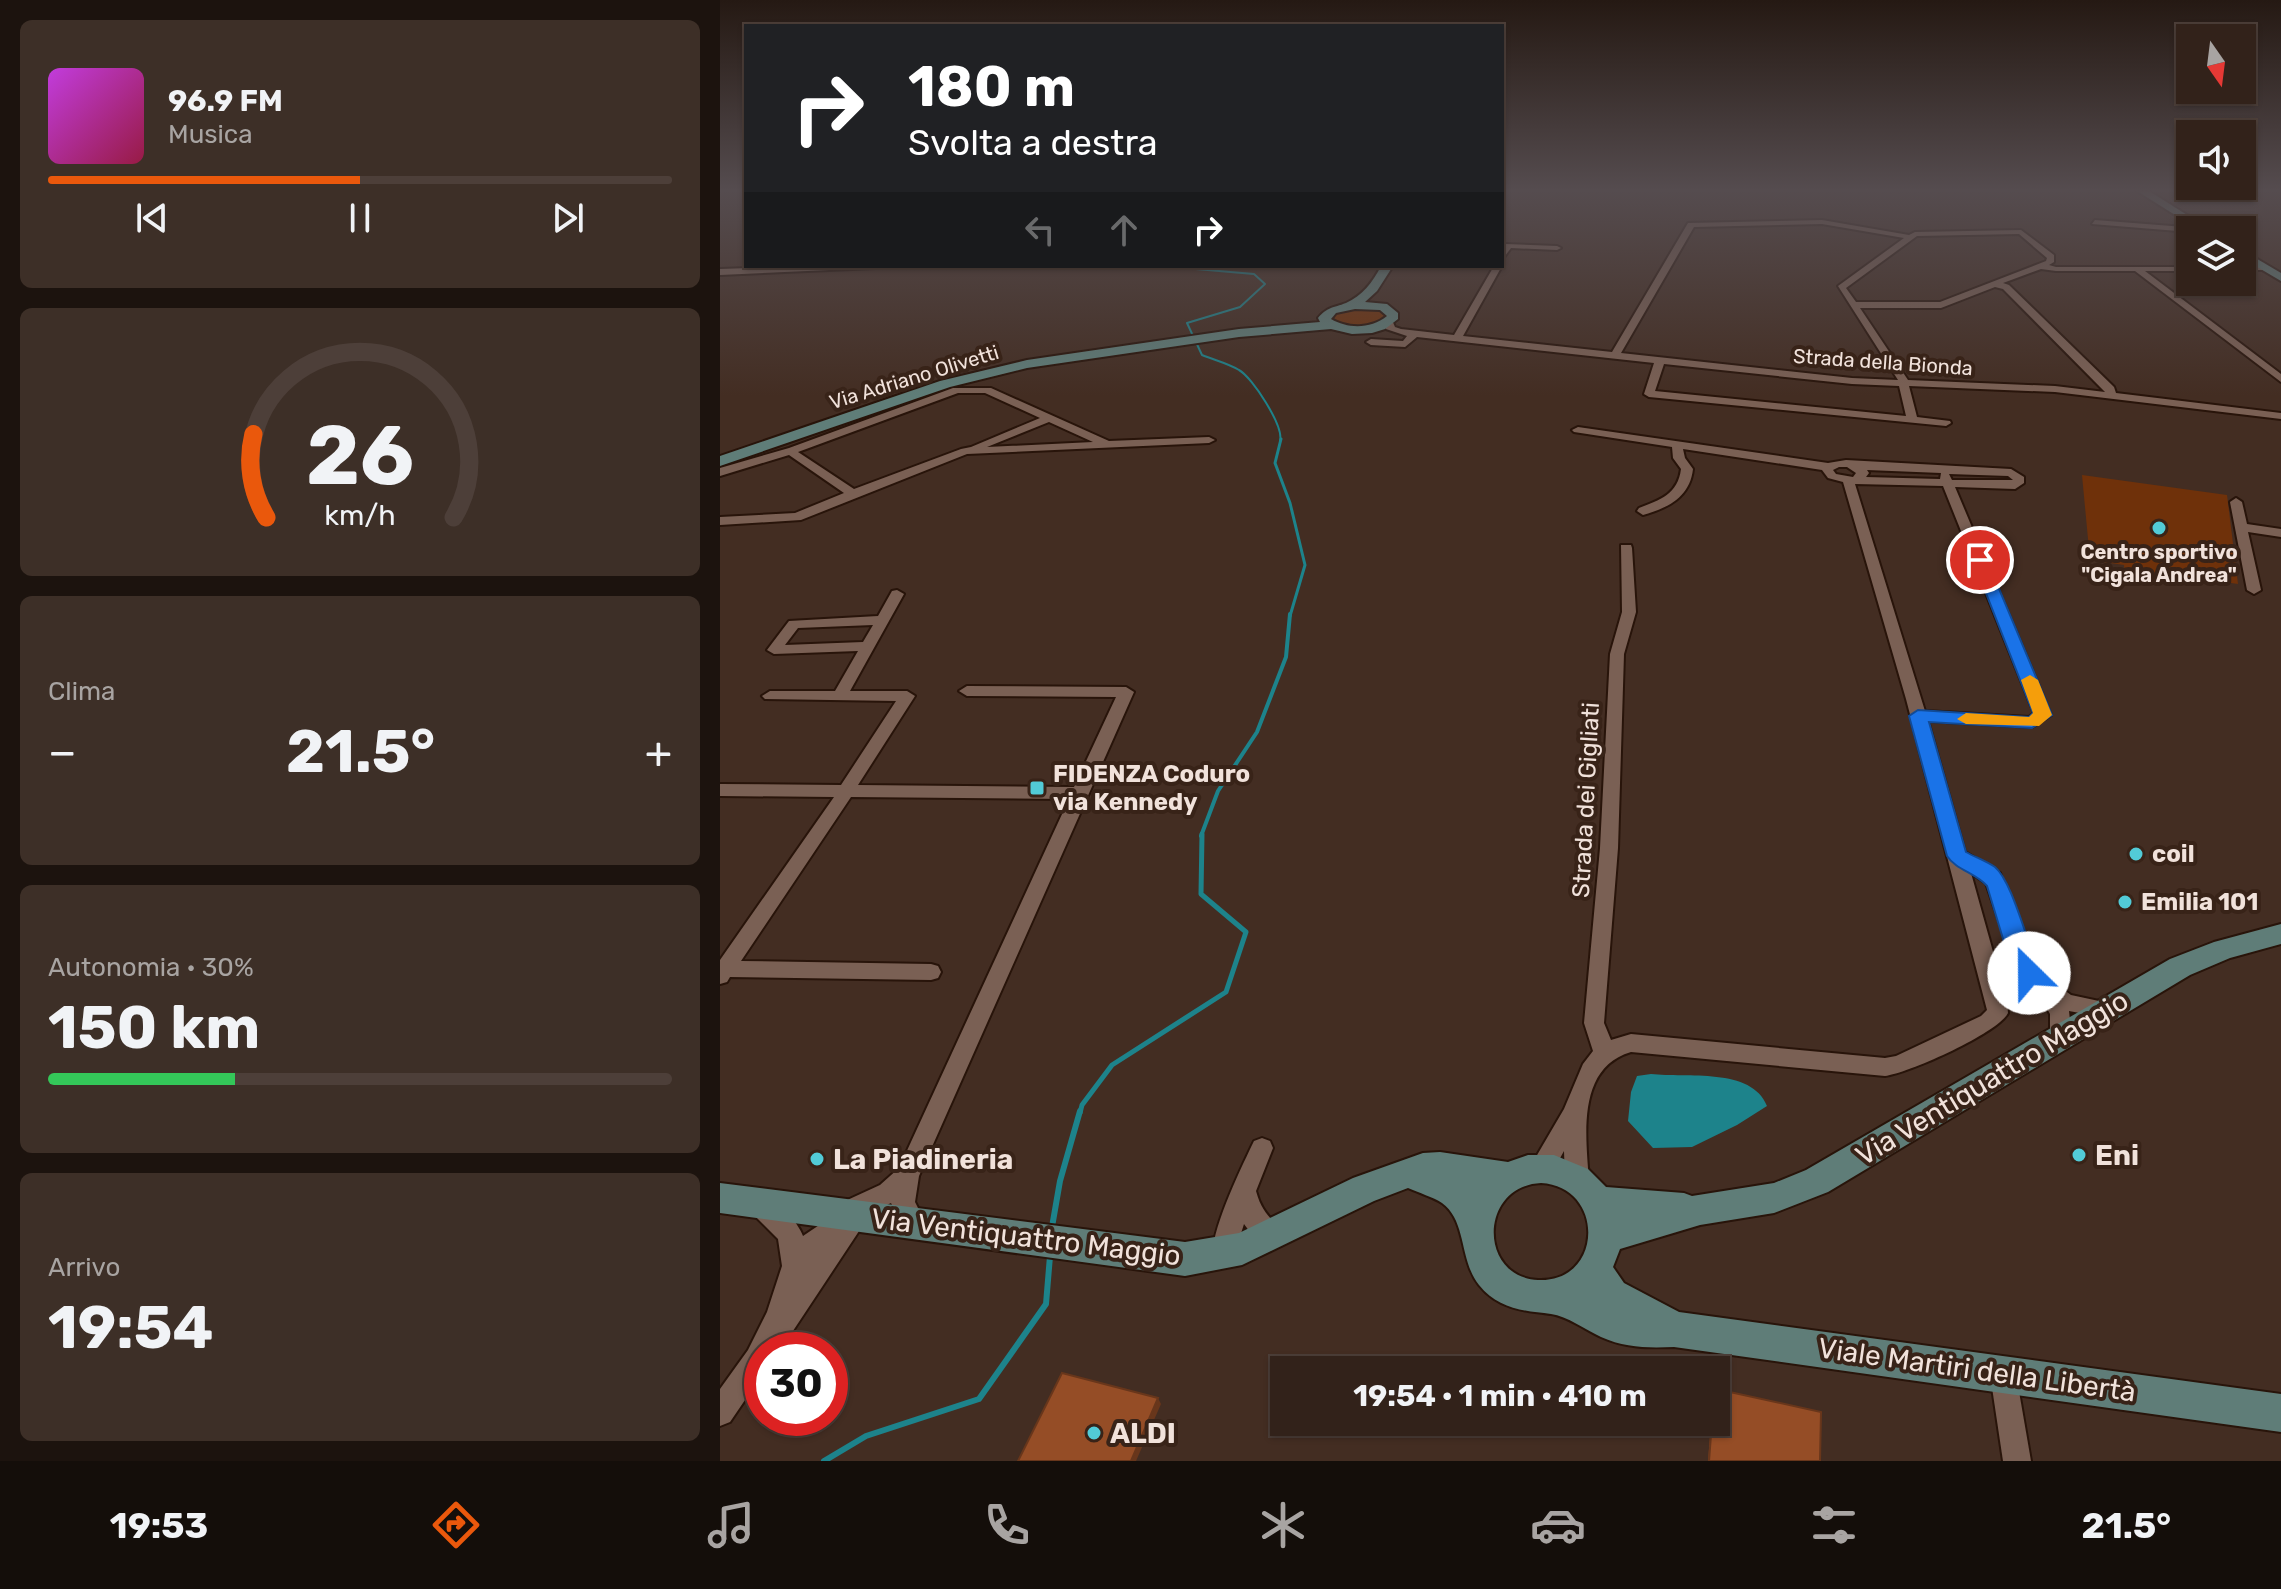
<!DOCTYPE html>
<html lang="it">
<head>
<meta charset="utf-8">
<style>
  body { margin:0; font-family:Rubik,sans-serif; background:#3d2f27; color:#f1f3f6; height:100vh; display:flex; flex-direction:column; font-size:30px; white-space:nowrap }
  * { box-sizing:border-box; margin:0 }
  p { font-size:26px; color:#a8a4a2 }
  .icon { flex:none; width:44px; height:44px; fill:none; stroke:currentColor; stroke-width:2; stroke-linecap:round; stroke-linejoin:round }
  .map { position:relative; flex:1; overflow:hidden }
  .details { display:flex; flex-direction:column; gap:20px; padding:20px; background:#1c130e; width:720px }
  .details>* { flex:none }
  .top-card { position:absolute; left:24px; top:24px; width:760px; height:244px; border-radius:0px; box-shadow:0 2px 6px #0004,0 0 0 2px #4d3f39; background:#202124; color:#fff; overflow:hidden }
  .needle { width:52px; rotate:166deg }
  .buttons { position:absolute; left:1456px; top:24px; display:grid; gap:16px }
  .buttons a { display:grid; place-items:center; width:80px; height:80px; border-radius:0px; background:#32221a; box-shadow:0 2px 6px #0004,0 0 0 2px #4d3f39; font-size:40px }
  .speed { position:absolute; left:24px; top:1332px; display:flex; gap:16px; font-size:40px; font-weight:700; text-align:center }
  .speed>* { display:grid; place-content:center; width:104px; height:104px; border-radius:50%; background:#32221a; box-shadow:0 2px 6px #0004,0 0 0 2px #4d3f39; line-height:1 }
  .speed .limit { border:12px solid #d22; background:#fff; color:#111 }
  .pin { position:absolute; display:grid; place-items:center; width:68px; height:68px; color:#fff; margin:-34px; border:4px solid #fff; border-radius:50%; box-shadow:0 2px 8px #0007 }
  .me { position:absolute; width:88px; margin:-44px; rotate:337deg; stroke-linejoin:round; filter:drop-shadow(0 0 6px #0008) }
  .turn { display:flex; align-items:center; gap:28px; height:168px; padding:0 32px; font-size:36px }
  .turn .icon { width:104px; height:104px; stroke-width:2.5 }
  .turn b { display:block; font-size:56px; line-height:68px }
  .lanes { display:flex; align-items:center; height:76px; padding:0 32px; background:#0003; justify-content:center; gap:40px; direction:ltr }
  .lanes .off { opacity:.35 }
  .big { font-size:60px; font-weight:700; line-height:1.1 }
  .details .card { flex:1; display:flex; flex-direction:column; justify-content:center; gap:12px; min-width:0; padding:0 28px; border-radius:12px; background:#3d2f27 }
  .details .dial { align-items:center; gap:0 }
  .dial svg { height:208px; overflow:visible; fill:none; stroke:#4d3f39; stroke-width:7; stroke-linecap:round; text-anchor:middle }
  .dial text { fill:#f1f3f6; stroke:none }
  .song { display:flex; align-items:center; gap:24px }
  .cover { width:96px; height:96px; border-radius:12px; background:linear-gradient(135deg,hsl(290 70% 55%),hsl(340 70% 35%)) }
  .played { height:8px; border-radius:4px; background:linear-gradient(90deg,#ea580c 50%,#4d3f39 50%) }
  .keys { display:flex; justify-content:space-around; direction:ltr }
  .heat { display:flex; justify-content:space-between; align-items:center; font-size:44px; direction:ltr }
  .charge { height:12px; border-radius:6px; background:linear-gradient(90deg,#34c759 30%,#4d3f39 0) }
  .trip { position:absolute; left:550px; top:1356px; width:460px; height:80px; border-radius:0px; background:#32221a; box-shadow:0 2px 6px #0004,0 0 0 2px #4d3f39; font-weight:700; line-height:80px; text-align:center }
  .tab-bar { display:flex; height:128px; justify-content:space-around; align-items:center; background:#140e0a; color:#a8a4a2 }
  .tab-bar .icon { width:56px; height:56px }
  .tab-bar .on { color:#ea580c }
  .tab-bar b { font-size:36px; color:#f1f3f6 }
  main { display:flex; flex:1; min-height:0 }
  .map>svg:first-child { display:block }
</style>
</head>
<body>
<main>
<section class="details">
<div class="card">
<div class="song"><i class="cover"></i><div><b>96.9 FM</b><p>Musica</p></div></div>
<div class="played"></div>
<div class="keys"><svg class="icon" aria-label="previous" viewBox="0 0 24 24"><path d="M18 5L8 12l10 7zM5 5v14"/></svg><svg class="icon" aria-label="pause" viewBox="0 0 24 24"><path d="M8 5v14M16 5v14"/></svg><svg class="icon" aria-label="next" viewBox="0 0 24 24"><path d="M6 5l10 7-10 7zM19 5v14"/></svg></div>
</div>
<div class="card dial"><svg viewBox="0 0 100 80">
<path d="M14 69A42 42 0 1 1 86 69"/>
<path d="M14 69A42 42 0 0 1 9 37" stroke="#ea580c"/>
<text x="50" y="56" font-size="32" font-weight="700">26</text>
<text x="50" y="72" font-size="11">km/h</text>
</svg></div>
<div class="card"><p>Clima</p>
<div class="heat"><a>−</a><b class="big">21.5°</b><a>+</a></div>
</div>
<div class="card"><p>Autonomia · 30%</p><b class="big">150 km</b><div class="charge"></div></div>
<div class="card"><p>Arrivo</p><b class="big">19:54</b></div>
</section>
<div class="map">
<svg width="1561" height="1461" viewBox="0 0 1561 1461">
  <rect width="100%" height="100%" fill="#432d22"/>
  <g fill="#6f310a">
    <path d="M629 309H657L666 316C653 329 630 328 615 321L614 315Z"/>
    <polygon points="1362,475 1507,495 1518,584 1444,573 1444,583 1405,577 1404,565 1370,560"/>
  </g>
  <path fill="#1d838b" d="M931 1074C966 1078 1032 1067 1047 1106L1017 1125 972 1147 933 1148 908 1121 911 1092 917 1076Z"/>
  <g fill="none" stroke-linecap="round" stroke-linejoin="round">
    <path stroke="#1d838b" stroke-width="2" d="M471 266 464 268 534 274 545 284 520 307 467 323 482 355C494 360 507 363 519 370 532 377 564 426 560 441"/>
    <polyline stroke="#1d838b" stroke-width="3" points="561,439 555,463 570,503 585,565 570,616"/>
    <polyline stroke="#1d838b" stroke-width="4" points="481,836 498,791 537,732 566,657 570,614"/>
    <polyline stroke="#1d838b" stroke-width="5" points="360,1113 362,1105 392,1065 506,992 526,932 481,894 482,834"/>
    <g stroke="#1d838b" stroke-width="6">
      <polyline points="332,1227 340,1181 360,1111"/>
      <polyline points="104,1461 146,1436 259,1399 326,1304 330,1256"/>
    </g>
    <g stroke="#28140a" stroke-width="4">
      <g id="street">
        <path d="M1102 220 1189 235 1195 232 1301 230 1334 255V262L1329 265 1336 267H1470V271H1425L1561 374V382L1415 271H1336L1321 269 1283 283 1289 285 1394 387 1396 393 1561 413V419L1335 392 1189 386 1197 417 1230 421 1231 423 1226 426 929 397 924 394 934 363 697 337 685 347 651 345 646 342 651 339 683 341 687 336 666 329 664 322 669 319 672 320 675 327 681 329 734 335 774 266H782L743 336 892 352 968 223ZM1102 224 1184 238 1118 286 1178 380 1132 378 901 353 974 227ZM1299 234 1327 258 1326 261 1220 302H1136L1126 288 1197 236ZM1275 287 1283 289 1385 392 1335 386 1188 380 1140 308H1221ZM944 364 1132 384 1179 386 1186 416 935 391Z"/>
        <polygon points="1375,220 1477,228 1481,230 1470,232 1372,224"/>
        <polygon points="785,244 837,246 841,248 837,250 791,248 782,260 782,250"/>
        <polygon points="91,266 159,266 155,268 0,275 0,269"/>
        <polygon points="1522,266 1546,266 1550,268 1546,270 1522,270"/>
        <path d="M233 388H271L389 441 489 437 495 440 489 443 247 454 81 520 0 525V517L75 513 124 493 69 455 0 476V468L69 448ZM238 393H265L320 418 251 447 241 449 134 489 78 452ZM329 422 373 442 267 447Z"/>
        <path d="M858 427 1108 463 1126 460 1291 469 1304 477V483L1295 489 1235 487 1331 715 1312 727 1208 721 1245 852 1280 873 1310 953 1325 976 1351 995 1393 1004 1396 1010 1393 1016 1386 1018 1349 1011 1352 1038 1348 1044 1341 1047 1334 1044 1330 1038V1014L1320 996 1301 974 1290 953 1266 883 1251 873 1287 1002 1288 1013C1278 1033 1189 1073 1165 1076L911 1052C856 1068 866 1137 869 1181L865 1189 857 1192 849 1189 845 1181 844 1151 829 1178 821 1181 813 1178 809 1170 813 1162 844 1109 863 1064 873 1051 864 1023 880 848 890 654 902 612 901 545H911L912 548 916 612 904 654 898 848 884 1023 891 1040 911 1034 1165 1058 1176 1056 1261 1016 1267 1010 1186 699 1123 482 1108 478 1102 470 963 449 965 458 973 469C970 497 948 508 923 515L917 511 919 508C940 500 958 494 961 469L953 458 952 447 854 432 852 430ZM1119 467H1127L1136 473 1133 477 1116 474 1113 470ZM1147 470 1221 473 1220 479 1146 477 1149 473ZM1229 474 1288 476 1293 480H1232ZM1135 484 1223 486 1314 713 1309 717 1205 711Z"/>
        <polygon points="1516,498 1522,502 1527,524 1561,529 1561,537 1528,532 1541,590 1534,594 1527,590 1510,502"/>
        <path d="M177 590 184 594 130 691H187L195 696 138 785 354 787 396 697 247 696 239 691 247 686 406 687 414 692 199 1176 195 1202 206 1224 203 1232 194 1236 185 1232 171 1203 145 1215 143 1225 65 1343 55 1350H42V1375L10 1422 0 1426V1389L28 1350 47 1312 62 1266 58 1239 34 1215 30 1207 34 1199 42 1196C58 1202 77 1220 83 1236L120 1211 123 1202 160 1185 179 1168 349 799 131 797 21 961 211 964 218 966 221 972 218 978 211 980 10 977 7 982 0 984V960L114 797 0 796V784L121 785 176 701 45 699 42 696 50 691H115L138 651 54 654 47 650 69 621 158 616 172 591ZM153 625 143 642 65 645 78 628Z"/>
        <path d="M542 1138 550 1141 553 1148 536 1191C543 1217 554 1217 562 1236L559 1244 550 1248 535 1239 524 1224 512 1262 503 1266 494 1262C485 1241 523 1164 534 1141Z"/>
        <polygon points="1283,1361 1292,1365 1296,1374 1311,1461 1283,1461 1270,1374 1274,1365"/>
      </g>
    </g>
    <g stroke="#28140a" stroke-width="4">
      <g id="secondary">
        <polygon points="1417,191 1429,191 1491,230 1479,230"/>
        <polygon points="1522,250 1561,273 1561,281 1522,258"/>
        <path d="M661 266H673L657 291 645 302 667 304 678 313V319L665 329 652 333 632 334 611 329 519 337 307 368 230 387 0 466V456L220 381 307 360 519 329 600 322 598 318C607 307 613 308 626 303 642 296 653 282 661 266ZM635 309 660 310 667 316C651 329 628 329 611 319L616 313Z"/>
        <path d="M1561 924V944L1510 958 1470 975 1108 1192 1054 1213 980 1225 900 1249 893 1267 904 1283 959 1312 1561 1394V1432L954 1347C928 1348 905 1348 881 1337 866 1330 847 1316 831 1314 804 1311 778 1309 759 1285 739 1260 747 1221 722 1203 713 1197 699 1193 688 1188L654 1201 522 1265 465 1276 0 1213V1183L465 1242 519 1233 633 1178 703 1153 720 1152 788 1162 808 1155H834L868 1169 886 1187 964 1193 972 1196 1054 1183 1086 1170 1450 959 1494 942ZM821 1183C886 1187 883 1283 818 1280 758 1277 759 1186 821 1183Z"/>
      </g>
    </g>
    <use href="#street" fill="#7a6054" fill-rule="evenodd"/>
    <use href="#secondary" fill="#5f7d78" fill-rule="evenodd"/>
  </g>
  <polygon fill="#804221" points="991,1422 996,1422 1100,1461 988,1461"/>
  <polygon fill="#68361b" points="438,1398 441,1404 416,1461 411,1461"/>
  <g fill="#954d26" stroke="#68361b" stroke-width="2">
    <polygon points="342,1373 438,1398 411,1461 298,1461"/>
    <polygon points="996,1389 1101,1412 1100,1461 989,1461 992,1422 996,1422"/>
  </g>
  <linearGradient id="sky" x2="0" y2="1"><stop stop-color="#251913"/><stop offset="0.48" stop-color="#554c4f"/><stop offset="1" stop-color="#554c4f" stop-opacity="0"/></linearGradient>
  <rect width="1561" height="396" fill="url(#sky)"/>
  <path fill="#1a73e8" stroke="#114b97" stroke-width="2" d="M1260 555 1267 560 1332 715 1312 728 1209 722 1246 852C1255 857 1266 861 1275 867 1293 882 1308 948 1321 973L1317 980 1309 982 1301 980 1287 952 1267 886C1256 873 1236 870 1227 856L1189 716 1198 710 1309 717 1313 713 1253 560Z"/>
  <polygon fill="#f59e0b" points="1310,675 1318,680 1332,715 1319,726 1246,724 1237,719 1246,713 1309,717 1313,713 1301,680"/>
  <g fill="#52cbd7" stroke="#382318" stroke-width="3">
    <circle cx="1439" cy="528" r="8"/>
    <rect x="309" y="780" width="16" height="16" rx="4"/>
    <circle cx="1416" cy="854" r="8"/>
    <circle cx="1405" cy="902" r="8"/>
    <circle cx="1359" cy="1155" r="8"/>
    <circle cx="97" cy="1159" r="8"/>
    <circle cx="374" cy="1433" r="8"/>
  </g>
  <g text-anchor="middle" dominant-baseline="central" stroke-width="8" stroke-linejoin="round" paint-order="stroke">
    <g font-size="20" fill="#f1e2db" stroke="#382318">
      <text transform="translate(1163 362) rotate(4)">Strada della Bionda</text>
      <text transform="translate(194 377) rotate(-17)">Via Adriano Olivetti</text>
    </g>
    <g font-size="20" font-weight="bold" fill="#f1e2db" stroke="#382318">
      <text x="1439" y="552">Centro sportivo<tspan x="1439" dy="23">"Cigala Andrea"</tspan></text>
    </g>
    <g font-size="24" font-weight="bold" fill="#f1e2db" stroke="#382318" text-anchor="start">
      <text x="333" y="774">FIDENZA Coduro<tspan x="333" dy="28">via Kennedy</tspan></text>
      <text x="1432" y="854">coil</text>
      <text x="1421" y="902">Emilia 101</text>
    </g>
    <g font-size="24" fill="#f1e2db" stroke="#382318">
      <text transform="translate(866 800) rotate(-87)">Strada dei Gigliati</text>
    </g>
    <g font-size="28" fill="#f1e2db" stroke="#382318">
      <text transform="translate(1272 1078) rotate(-31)">Via Ventiquattro Maggio</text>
      <text transform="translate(306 1237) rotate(7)">Via Ventiquattro Maggio</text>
      <text transform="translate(1257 1370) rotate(8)">Viale Martiri della Libertà</text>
    </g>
    <g font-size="28" font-weight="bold" fill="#f1e2db" stroke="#382318" text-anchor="start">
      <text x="1375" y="1155">Eni</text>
      <text x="113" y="1159">La Piadineria</text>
      <text x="390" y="1433">ALDI</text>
    </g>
  </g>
</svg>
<div class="buttons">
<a><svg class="needle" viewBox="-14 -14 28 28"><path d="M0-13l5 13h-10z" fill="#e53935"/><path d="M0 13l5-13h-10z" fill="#a8a4a2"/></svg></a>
<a><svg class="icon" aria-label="sound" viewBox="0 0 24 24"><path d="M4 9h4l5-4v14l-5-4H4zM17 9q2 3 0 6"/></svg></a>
<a><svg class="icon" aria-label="layers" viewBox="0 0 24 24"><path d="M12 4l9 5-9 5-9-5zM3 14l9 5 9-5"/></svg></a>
</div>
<div class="speed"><div class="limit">30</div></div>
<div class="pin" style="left:1260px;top:560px;background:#d93025"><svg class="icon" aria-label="arrive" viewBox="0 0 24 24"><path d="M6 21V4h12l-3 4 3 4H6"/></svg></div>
<svg class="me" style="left:1309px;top:973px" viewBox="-20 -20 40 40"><circle r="19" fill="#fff"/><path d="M0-13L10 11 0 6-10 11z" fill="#1a73e8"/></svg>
<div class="trip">19:54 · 1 min · 410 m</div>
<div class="top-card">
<div class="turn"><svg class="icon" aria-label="right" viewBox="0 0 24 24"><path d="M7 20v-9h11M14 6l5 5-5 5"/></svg><div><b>180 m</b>Svolta a destra</div></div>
<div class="lanes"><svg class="icon off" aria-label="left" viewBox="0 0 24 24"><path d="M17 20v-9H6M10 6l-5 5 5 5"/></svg><svg class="icon off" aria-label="ahead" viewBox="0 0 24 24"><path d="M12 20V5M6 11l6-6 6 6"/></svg><svg class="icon" aria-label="right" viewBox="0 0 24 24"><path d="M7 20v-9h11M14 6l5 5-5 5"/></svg></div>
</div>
</div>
</main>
<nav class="tab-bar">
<b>19:53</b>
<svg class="icon on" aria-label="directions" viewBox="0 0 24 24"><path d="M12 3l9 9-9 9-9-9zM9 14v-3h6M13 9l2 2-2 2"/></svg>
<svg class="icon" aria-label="music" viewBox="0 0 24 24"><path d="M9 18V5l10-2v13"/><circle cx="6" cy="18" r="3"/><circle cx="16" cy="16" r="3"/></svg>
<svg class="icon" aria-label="phone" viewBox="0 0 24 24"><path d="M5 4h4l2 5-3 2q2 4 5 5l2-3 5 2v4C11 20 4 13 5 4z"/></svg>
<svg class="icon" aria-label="climate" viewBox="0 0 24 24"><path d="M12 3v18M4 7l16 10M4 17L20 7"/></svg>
<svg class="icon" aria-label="car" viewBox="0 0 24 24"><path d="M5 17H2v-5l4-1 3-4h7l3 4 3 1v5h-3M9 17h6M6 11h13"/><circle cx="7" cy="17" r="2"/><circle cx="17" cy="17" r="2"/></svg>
<svg class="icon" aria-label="filters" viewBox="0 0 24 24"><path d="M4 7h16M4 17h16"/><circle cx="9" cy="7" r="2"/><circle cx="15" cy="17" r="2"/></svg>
<b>21.5°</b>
</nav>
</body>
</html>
